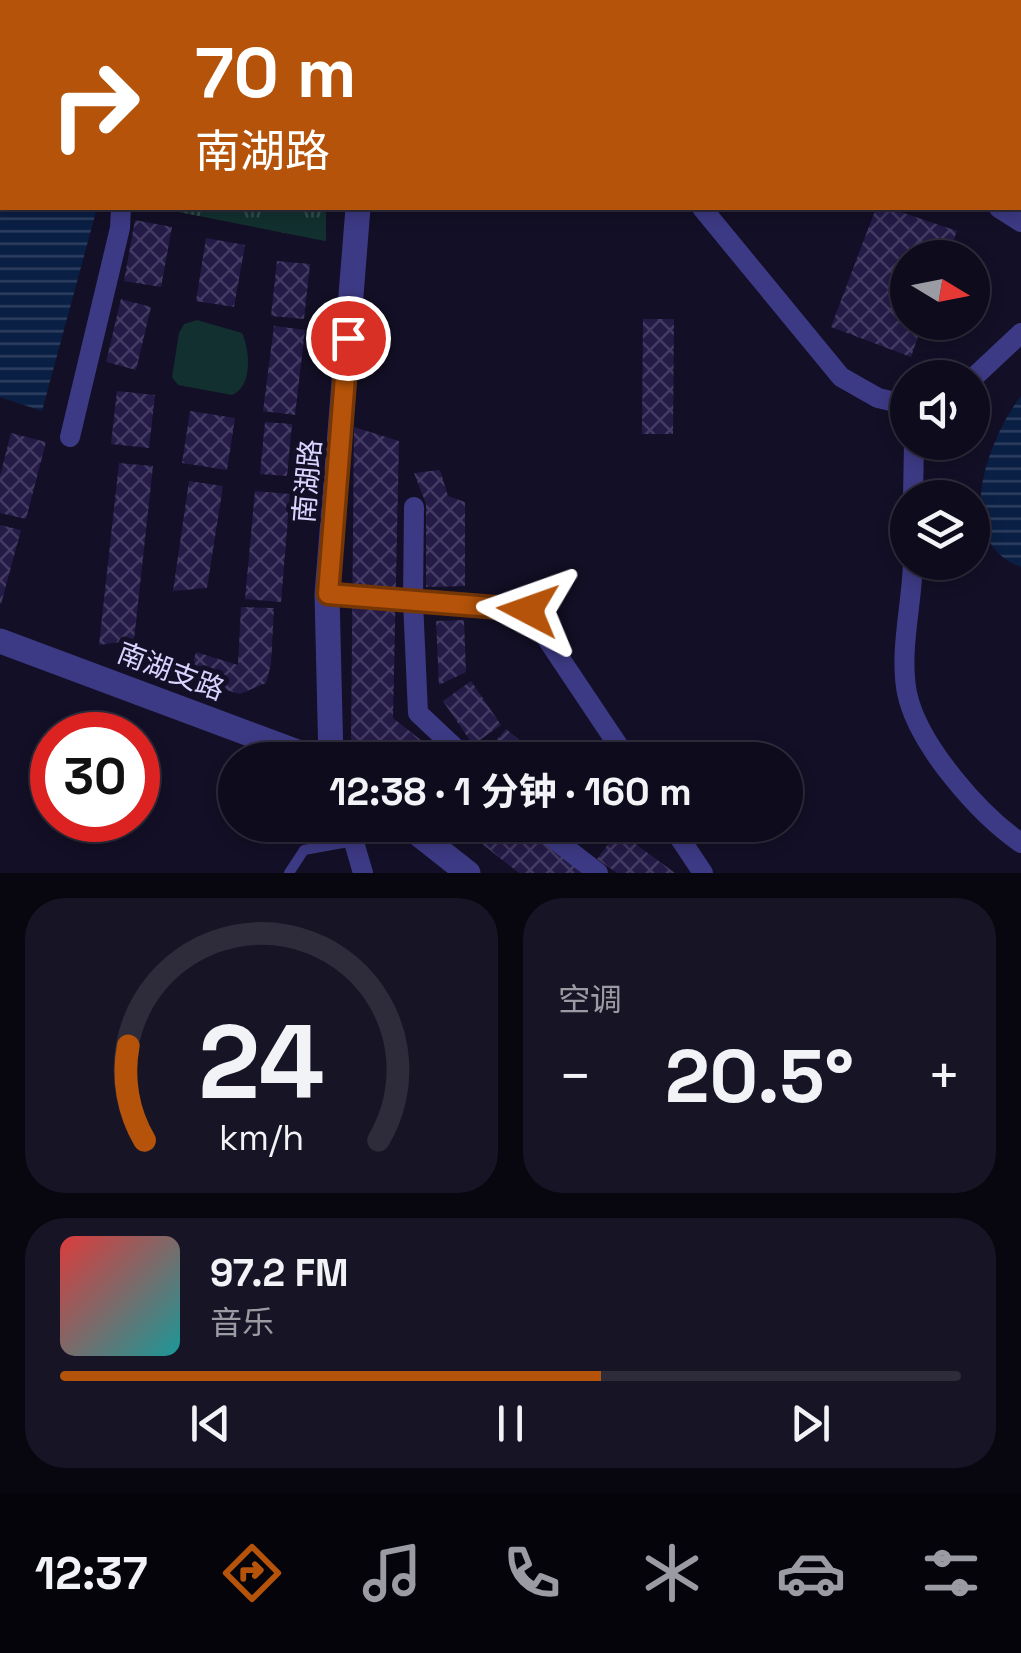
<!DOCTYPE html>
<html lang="zh">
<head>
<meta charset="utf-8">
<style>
  body { margin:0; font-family:"Space Grotesk","Noto Sans SC",sans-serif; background:#171425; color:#f1f3f6; height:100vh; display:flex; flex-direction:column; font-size:38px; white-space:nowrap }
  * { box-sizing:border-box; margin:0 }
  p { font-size:32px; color:#9b9ba3 }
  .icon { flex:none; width:55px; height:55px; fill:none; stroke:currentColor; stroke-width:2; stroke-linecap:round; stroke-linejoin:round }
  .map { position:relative; height:873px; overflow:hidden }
  .sheet { display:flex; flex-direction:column; gap:25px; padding:25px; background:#08060f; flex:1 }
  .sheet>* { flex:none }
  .top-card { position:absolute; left:0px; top:0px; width:1022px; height:210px; box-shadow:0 5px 15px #0003,0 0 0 2px #2e2b3b; background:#b45309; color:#fff; overflow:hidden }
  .needle { width:65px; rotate:100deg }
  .tools { position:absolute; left:890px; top:240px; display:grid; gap:20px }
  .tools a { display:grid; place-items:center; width:100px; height:100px; border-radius:50%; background:#0e0b1c; box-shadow:0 5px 15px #0003,0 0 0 2px #2e2b3b; font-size:50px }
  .speed { position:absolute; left:30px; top:712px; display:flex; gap:20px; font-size:50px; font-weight:700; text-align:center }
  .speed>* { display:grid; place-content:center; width:130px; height:130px; border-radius:50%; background:#0e0b1c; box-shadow:0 5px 15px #0003,0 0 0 2px #2e2b3b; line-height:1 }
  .speed .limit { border:15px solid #d22; background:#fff; color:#111 }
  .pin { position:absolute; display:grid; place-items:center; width:85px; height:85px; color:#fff; margin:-42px; border:5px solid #fff; border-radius:50%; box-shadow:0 2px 10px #0007 }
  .me { position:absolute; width:110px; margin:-55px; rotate:274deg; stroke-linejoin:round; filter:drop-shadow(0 0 8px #0008) }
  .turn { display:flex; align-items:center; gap:35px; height:210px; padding:0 30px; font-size:45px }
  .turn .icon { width:130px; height:130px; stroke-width:2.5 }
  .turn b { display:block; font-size:70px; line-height:85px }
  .big { font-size:75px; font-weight:700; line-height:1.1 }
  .sheet .card { flex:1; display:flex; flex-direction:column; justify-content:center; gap:15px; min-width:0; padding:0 35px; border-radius:40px; background:#171425 }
  .sheet .dial { align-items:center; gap:0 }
  .dial svg { height:260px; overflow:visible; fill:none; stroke:#2e2b3b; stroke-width:7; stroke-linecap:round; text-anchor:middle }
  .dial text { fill:#f1f3f6; stroke:none }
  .song { display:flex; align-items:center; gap:30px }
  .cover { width:120px; height:120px; border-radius:15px; background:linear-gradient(135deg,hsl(0 70% 55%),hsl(180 70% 35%)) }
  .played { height:10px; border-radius:5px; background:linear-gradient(90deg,#b45309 60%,#2e2b3b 60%) }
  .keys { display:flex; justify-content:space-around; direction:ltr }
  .heat { display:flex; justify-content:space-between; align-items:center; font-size:55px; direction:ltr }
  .sheet .tiles { flex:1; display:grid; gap:25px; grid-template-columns:1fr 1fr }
  .card:last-child { grid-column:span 2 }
  .trip { position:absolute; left:218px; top:742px; width:585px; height:100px; border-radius:50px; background:#0e0b1c; box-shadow:0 5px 15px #0003,0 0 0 2px #2e2b3b; font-weight:700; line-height:100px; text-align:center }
  .tab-bar { display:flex; height:160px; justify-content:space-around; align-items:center; background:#06040b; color:#9b9ba3 }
  .tab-bar .icon { width:70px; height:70px }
  .tab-bar .on { color:#b45309 }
  .tab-bar b { font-size:45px; color:#f1f3f6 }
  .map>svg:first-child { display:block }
</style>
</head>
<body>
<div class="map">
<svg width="1021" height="873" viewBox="0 0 1021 873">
  <defs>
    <pattern id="park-tufts" width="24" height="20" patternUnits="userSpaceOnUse" patternTransform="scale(2.5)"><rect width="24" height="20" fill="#12302f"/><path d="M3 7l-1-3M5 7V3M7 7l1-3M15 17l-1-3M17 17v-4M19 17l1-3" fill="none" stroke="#344d4e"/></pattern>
    <pattern id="water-rules" width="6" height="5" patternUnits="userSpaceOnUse" patternTransform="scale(2.5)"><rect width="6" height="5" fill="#0a1f44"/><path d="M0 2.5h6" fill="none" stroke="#2d3f60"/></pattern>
    <pattern id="building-cross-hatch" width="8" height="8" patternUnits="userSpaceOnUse" patternTransform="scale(2.5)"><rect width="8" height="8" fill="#241b47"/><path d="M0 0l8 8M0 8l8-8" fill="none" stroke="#433b63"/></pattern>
  </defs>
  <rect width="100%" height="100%" fill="#130f26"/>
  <path fill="#12302f" d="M197 320 242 333C250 351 253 386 232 395L178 385 172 377 179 333 184 324Z"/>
  <polygon fill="url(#park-tufts)" points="158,208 326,208 326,241 325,241"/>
  <g fill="url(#water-rules)">
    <polygon points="0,0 110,0 2,2 2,208 97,208 42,411 0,397"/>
    <path d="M1021 396V567C950 541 987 440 1021 396Z"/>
  </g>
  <g fill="url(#building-cross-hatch)">
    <polygon points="876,208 889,208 957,231 947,258 908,258 908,274 896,304 908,308 908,322 923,322 911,357 831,327"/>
    <polygon points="135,220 172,227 161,287 124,281"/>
    <polygon points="206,238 245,245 234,307 196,301"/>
    <polygon points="277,261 310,264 304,319 271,316"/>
    <polygon points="121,299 151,307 136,370 106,362"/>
    <polygon points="643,319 674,319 673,434 642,434"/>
    <polygon points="274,326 305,330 295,415 263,411"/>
    <polygon points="117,391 155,395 149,448 111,444"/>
    <polygon points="190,411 235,418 227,470 182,463"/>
    <polygon points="265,422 292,424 287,476 260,474"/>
    <polygon points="354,427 399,441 393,718 446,760 375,760 351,742"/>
    <polygon points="11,433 46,442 26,519 0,513 0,476"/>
    <polygon points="119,463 153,466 134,640 99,645"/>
    <polygon points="440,470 448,496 465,502 465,586 426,587 426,504 414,473"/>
    <polygon points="189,481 223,486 207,588 173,591"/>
    <polygon points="255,491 290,494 281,602 245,599"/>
    <polygon points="0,525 21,530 1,604 0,604"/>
    <polygon points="241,607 274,608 271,664 266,683 240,694 188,679 196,652 238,665"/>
    <polygon points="464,620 466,672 439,685 436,621"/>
    <polygon points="471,681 501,725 473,745 443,701"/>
    <polygon points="506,729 543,760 488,760 483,756"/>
    <polygon points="458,825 528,825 589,873 519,873"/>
    <polygon points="565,825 599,825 585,842"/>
    <polygon points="618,831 675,873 617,873 597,859"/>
  </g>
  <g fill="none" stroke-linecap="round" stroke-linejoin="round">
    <polyline stroke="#3d3a85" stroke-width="10" points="289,873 304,850 354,841"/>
    <g stroke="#3d3a85" stroke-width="20">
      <polyline points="533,0 534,2"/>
      <polyline points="819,0 820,2"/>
      <polyline points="129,2 129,0"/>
      <polyline points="505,2 508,0"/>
      <polyline points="702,208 841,377 878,398 908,405"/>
      <polyline points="999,208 1021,222"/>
      <polyline points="972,379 1021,333"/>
      <polyline points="70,437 120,228 121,208"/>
      <polyline points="913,498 914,442"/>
      <polyline points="414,507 413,601 418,713 468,760"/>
      <path d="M913 562C912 605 899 651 907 693 918 745 979 814 1021 843"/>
      <polyline points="327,594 527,609 628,760"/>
      <polyline points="349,825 363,873"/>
      <polyline points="536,825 598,873"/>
      <polyline points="671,825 703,873"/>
    </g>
    <g stroke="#3d3a85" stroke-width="25">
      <polyline points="359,2 359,0"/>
      <polyline points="0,641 319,760"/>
      <polyline points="331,760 327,594 358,208"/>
      <polyline points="407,825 468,873"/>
    </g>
  </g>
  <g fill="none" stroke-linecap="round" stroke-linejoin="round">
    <g stroke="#753606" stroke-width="25">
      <polyline id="route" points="348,338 328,594 528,610"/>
    </g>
    <use href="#route" stroke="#b45309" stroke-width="18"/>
  </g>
  <g text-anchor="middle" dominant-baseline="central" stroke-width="10" stroke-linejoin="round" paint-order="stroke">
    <g font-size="28" fill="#d9d4ff" stroke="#130f26">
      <text transform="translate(307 481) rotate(-85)">南湖路</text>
      <text transform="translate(171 671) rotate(21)">南湖支路</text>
    </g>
  </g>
</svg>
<div class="tools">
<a><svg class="needle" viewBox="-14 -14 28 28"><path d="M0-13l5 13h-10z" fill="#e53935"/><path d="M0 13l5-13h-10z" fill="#9b9ba3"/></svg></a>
<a><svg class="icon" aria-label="sound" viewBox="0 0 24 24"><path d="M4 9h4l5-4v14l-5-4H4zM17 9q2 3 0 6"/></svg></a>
<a><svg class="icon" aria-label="layers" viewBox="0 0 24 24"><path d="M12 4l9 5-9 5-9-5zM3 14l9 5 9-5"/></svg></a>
</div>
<div class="speed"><div class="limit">30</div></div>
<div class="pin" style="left:348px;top:338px;background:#d93025"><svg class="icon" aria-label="arrive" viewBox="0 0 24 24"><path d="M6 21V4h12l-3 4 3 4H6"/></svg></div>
<svg class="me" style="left:528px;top:610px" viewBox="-20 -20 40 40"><path d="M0-17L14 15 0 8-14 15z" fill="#b45309" stroke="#fff" stroke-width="4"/></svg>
<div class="trip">12:38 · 1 分钟 · 160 m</div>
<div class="top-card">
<div class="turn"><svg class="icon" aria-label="right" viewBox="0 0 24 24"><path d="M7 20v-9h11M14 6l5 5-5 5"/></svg><div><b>70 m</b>南湖路</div></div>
</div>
</div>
<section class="sheet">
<div class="tiles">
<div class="card dial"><svg viewBox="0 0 100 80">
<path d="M14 69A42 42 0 1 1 86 69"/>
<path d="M14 69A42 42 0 0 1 9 40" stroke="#b45309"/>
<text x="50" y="56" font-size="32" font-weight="700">24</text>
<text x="50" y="72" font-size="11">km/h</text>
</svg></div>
<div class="card"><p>空调</p>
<div class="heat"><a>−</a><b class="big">20.5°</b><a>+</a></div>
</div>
<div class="card">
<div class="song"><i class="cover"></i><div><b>97.2 FM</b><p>音乐</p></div></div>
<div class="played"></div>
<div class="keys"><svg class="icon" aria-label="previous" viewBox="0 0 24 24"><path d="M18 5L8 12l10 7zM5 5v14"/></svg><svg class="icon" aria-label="pause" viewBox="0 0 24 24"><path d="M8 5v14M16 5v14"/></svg><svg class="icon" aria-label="next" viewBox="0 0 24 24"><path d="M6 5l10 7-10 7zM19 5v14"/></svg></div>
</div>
</div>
</section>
<nav class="tab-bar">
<b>12:37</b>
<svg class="icon on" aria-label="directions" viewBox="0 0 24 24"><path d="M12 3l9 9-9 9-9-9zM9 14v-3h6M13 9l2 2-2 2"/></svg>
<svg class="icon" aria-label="music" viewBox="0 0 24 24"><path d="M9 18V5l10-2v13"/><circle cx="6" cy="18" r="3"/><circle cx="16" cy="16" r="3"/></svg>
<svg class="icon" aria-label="phone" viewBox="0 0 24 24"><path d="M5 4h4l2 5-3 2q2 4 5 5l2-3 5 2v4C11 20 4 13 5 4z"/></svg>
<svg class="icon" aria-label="climate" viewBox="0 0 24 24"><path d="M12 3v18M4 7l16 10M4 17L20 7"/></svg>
<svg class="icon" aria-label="car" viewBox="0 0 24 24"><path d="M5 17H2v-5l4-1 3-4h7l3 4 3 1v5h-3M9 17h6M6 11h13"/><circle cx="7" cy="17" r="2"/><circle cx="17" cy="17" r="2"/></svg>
<svg class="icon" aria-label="filters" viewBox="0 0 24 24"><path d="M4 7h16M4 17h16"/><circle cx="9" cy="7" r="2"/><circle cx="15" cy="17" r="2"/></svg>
</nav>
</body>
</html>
